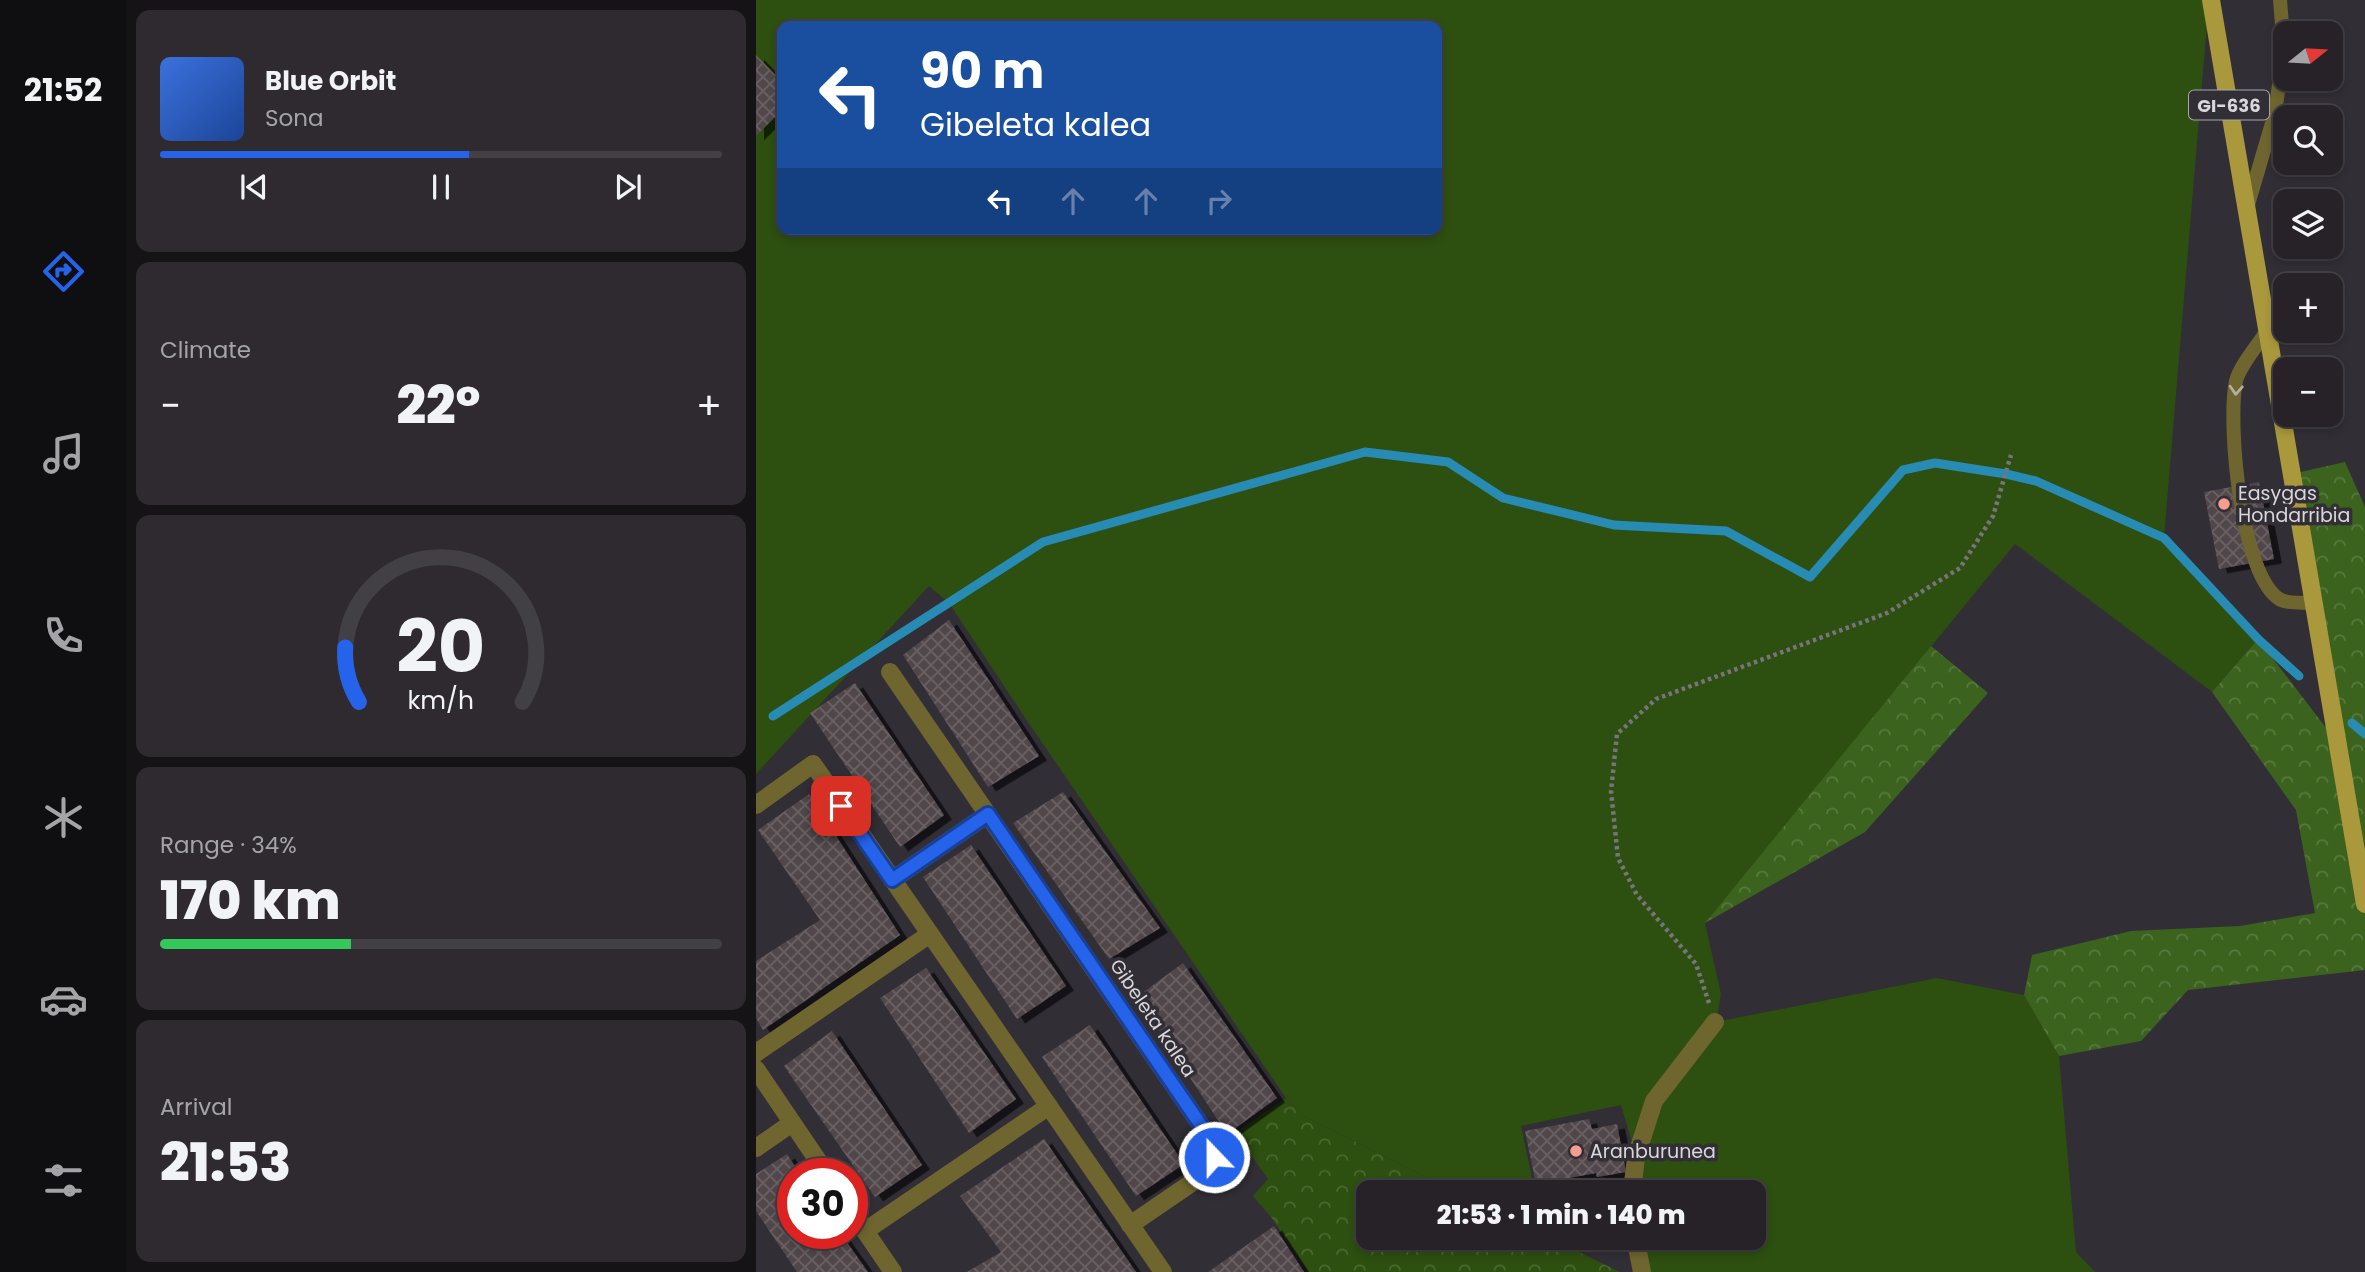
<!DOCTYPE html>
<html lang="en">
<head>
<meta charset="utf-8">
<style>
  body { margin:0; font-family:Poppins,sans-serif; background:#2e2a30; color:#f1f3f6; height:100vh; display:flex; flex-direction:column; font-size:26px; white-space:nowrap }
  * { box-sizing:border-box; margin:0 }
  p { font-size:23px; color:#a4a4a8 }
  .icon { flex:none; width:38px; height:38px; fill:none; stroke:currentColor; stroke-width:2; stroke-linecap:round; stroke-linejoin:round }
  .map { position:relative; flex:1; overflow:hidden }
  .drawer { display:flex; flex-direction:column; gap:10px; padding:10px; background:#151316; width:630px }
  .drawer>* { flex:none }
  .hud { position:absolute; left:21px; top:21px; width:665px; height:214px; border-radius:14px; box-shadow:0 4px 10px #0003,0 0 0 2px #423f45; background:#1a4fa0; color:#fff; overflow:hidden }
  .needle { width:46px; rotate:72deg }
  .tools { position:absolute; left:1517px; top:21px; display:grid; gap:14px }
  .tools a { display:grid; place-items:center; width:70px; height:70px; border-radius:14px; background:#262228; box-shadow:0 4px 10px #0003,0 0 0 2px #423f45; font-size:35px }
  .speed { position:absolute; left:21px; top:1158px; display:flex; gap:14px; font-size:35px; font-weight:700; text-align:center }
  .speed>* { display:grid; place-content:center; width:91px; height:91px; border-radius:50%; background:#262228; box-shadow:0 4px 10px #0003,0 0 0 2px #423f45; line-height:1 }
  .speed .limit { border:10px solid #d22; background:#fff; color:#111 }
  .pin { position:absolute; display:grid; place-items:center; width:60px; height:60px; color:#fff; margin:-30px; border-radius:14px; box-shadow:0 4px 10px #0006 }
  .me { position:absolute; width:77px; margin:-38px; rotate:338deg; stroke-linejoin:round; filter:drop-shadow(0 0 5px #0008) }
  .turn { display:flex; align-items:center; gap:24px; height:147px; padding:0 28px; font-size:32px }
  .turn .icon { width:91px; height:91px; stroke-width:2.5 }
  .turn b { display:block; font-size:49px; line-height:60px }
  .lanes { display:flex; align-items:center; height:66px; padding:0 28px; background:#0003; justify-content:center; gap:35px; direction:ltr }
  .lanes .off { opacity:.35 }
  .big { font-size:52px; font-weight:800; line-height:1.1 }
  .drawer .card { flex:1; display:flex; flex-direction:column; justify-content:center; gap:10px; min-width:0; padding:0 24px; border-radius:14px; background:#2e2a30 }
  .drawer .dial { align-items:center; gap:0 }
  .dial svg { height:182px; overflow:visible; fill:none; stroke:#423f45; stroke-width:7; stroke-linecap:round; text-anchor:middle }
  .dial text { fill:#f1f3f6; stroke:none }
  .song { display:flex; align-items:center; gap:21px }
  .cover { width:84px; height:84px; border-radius:10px; background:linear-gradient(135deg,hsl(220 70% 55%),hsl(220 70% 35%)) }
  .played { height:7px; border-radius:4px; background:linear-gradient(90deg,#2563eb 55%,#423f45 55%) }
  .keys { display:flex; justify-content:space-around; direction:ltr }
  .heat { display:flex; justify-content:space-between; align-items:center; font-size:38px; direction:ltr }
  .charge { height:10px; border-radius:5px; background:linear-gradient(90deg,#34c759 34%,#423f45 0) }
  .trip { position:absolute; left:600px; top:1180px; width:410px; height:70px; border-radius:14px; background:#262228; box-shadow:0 4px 10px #0003,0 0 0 2px #423f45; font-weight:800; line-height:70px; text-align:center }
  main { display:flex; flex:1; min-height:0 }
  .dock { display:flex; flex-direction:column; width:126px; justify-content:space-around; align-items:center; background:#0f0e10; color:#a4a4a8 }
  .dock .icon { width:49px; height:49px }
  .dock .selected { color:#2563eb }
  .dock b { font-size:32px; color:#f1f3f6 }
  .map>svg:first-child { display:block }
</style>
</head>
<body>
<main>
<nav class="dock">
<b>21:52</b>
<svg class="icon selected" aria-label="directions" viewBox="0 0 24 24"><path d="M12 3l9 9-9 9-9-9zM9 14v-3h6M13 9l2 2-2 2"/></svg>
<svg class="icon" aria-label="music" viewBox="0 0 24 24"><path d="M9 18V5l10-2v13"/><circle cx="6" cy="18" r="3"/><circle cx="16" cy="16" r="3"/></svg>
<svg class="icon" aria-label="phone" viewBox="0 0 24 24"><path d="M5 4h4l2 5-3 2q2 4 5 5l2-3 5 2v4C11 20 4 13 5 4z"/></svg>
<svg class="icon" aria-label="climate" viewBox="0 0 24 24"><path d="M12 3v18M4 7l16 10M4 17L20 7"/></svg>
<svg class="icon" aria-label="car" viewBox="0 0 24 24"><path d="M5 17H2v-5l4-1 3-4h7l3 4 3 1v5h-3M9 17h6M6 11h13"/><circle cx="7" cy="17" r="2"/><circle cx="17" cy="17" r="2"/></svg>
<svg class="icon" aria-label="filters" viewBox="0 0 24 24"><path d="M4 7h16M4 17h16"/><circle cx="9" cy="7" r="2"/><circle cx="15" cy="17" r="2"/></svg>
</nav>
<section class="drawer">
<div class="card">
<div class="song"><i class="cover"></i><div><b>Blue Orbit</b><p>Sona</p></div></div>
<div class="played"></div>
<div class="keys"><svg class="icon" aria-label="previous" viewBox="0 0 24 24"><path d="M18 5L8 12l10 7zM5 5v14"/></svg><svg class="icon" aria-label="pause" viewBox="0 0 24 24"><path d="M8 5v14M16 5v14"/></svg><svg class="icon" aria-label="next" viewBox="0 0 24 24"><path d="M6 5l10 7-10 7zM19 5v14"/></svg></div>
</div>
<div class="card"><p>Climate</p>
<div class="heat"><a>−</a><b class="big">22°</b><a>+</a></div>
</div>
<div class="card dial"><svg viewBox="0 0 100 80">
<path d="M14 69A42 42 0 1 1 86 69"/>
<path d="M14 69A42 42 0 0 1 8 45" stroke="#2563eb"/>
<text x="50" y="56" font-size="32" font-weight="700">20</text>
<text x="50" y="72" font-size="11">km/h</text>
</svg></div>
<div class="card"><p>Range · 34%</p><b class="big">170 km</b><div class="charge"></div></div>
<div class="card"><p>Arrival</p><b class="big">21:53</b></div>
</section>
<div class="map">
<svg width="1609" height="1272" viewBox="0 0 1609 1272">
  <defs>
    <pattern id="forest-crowns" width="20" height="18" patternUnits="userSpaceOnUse" patternTransform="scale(1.75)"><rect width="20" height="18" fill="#3c631e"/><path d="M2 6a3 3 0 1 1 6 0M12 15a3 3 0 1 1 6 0" fill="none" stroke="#58793e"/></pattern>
    <pattern id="park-crowns" width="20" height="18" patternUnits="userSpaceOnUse" patternTransform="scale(1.75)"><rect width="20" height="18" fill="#2d4f10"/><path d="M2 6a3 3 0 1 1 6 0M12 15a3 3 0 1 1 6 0" fill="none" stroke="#4b6832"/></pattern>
    <pattern id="building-cross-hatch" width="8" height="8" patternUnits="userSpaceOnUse" patternTransform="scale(1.75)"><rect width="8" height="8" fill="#51474b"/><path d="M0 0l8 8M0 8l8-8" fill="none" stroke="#696164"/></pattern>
    <filter id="shadow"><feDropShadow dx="8" dy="4.5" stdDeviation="0" flood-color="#0009"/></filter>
  </defs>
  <rect width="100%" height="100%" fill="#322e36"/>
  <path fill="#2d4f10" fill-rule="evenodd" d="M0 0H1453L1408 538 1502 639 1456 692 1259 544 949 923 965 994 960 1022 1181 978 1268 995 1303 1056 1320 1252 1339 1272H886L879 1237H998V1192H876L880 1157 865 1105 765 1126 779 1192H700L548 1116 530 1098 274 725 193 603 173 586 0 774ZM26 26H681V229H26Z"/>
  <g fill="url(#forest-crowns)">
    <polygon points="1589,462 1609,507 1609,970 1432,990 1385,1041 1303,1056 1268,995 1276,955 1375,931 1484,926 1559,913 1540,810 1456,692 1502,639 1580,741 1536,474"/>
    <polygon points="1175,646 1232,693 1109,832 949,923"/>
  </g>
  <polygon fill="url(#park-crowns)" points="530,1098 548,1116 700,1192 612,1192 612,1237 792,1237 864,1272 552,1272 515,1217 497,1196 512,1179 479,1133"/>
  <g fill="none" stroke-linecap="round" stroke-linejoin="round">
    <g stroke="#278bb3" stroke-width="9">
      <polyline points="17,716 287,542 609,452 692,462 747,498 858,525 970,531 1054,577 1147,470 1179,463 1250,474 1280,481 1408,538 1502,639 1543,676"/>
      <polyline points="1596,723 1609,734"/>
    </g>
  </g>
  <g fill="url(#building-cross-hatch)" filter="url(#shadow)">
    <polygon points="0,55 26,82 26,110 0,136"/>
    <polygon points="1503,482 1518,559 1463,569 1448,492"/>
    <polygon points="193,620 283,756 232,787 147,655"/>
    <polygon points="99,683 188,815 144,847 54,713"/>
    <polygon points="307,792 404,928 353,959 257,823"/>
    <polygon points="53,794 144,935 7,1030 0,1018 0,961 64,920 2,830"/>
    <polygon points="215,845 310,986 261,1019 167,877"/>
    <polygon points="427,963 521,1098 471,1134 381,997"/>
    <polygon points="170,968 260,1099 213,1133 124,998"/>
    <polygon points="334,1025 428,1164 380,1196 286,1057"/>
    <polygon points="76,1031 166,1165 119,1197 28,1066"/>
    <polygon points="833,1119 836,1129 861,1124 870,1172 841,1177 840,1173 780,1184 769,1131"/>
    <polygon points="288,1139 380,1272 211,1272 245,1252 204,1196"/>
    <polygon points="31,1154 44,1174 37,1174 37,1234 85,1234 112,1272 41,1272 0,1211 0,1174"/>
    <polygon points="518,1226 548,1272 452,1272"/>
  </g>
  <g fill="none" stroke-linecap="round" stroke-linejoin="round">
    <polyline stroke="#78747b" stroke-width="4.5" stroke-dasharray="3.5 3.5" stroke-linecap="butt" points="953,1003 940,964 881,895 862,858 855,791 861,734 900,699 1131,613 1204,568 1237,516 1255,455"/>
    <g stroke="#6f652f" stroke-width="14">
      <polyline points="1491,208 1519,113 1528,49 1524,0"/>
      <path d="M1511 331C1503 343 1483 367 1480 381 1471 423 1485 579 1525 600 1533 604 1548 602 1557 603"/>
    </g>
    <g stroke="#6f652f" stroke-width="18">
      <polyline points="134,672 455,1140 458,1157 453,1171 374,1225"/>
      <polyline points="0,805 57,764 407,1272"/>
      <polyline points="136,880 232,814"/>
      <polyline points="0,1053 174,934"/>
      <polyline points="0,1069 71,1174"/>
      <polyline points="0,1148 36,1123"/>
      <polyline points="876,1192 880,1157 898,1101 959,1022"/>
      <polyline points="96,1212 137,1272"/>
      <polyline points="109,1231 293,1106"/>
      <polyline points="879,1237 886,1272"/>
    </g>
    <polyline stroke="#a9983c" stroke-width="18" points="1455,0 1609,904"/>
  </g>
  <defs><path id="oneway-chevron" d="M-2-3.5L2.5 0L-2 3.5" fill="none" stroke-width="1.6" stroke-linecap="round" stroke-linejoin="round" transform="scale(1.75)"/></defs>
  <use stroke="#b4ae9f" href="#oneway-chevron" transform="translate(1480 390) rotate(93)"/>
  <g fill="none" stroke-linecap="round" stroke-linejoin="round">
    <g stroke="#184099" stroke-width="18">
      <polyline id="route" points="85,806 136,880 232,814 455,1140 458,1157"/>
    </g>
    <use href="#route" stroke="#2563eb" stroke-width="12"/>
  </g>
  <g fill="#f59d90" stroke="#322e36" stroke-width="2.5">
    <circle cx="1468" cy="504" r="7"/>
    <circle cx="820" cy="1151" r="7"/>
  </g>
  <g text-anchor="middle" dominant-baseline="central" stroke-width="7" stroke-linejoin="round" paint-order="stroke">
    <rect fill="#322e36" stroke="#a7a4aa" stroke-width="2" x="1433" y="90.5" width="80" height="29" rx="5"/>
    <g font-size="18" font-weight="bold" fill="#d9d6dc">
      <text x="1473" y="105">GI-636</text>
    </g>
    <g font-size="19" fill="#d9d6dc" stroke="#322e36" text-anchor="start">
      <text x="1482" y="493">Easygas<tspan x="1482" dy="22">Hondarribia</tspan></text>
      <text x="834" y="1151">Aranburunea</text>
    </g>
    <g font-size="19" fill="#d9d6dc" stroke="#322e36">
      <text transform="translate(397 1018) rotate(56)">Gibeleta kalea</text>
    </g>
  </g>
</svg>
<div class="tools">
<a><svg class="needle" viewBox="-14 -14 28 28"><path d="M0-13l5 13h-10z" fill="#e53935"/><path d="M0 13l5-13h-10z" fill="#a4a4a8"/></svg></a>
<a><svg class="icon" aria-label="search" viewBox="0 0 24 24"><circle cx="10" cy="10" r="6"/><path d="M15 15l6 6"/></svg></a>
<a><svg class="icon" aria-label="layers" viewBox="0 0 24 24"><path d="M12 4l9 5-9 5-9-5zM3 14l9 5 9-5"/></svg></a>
<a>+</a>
<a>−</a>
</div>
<div class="speed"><div class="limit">30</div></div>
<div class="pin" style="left:85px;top:806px;background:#d93025"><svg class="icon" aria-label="arrive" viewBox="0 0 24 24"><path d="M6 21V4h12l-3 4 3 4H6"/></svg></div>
<svg class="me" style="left:458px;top:1157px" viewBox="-20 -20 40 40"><circle r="17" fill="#2563eb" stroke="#fff" stroke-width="3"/><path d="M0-11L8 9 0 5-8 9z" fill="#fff"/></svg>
<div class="trip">21:53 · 1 min · 140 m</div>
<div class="hud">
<div class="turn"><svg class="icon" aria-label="left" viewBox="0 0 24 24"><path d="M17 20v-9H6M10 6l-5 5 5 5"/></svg><div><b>90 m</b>Gibeleta kalea</div></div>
<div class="lanes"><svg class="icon" aria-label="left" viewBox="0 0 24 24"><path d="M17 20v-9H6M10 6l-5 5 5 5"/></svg><svg class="icon off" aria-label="ahead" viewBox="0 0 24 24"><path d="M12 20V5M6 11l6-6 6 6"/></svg><svg class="icon off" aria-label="ahead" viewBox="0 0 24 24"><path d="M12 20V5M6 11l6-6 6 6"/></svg><svg class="icon off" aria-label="right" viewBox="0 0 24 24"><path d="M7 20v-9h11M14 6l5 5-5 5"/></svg></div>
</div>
</div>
</main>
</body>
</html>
